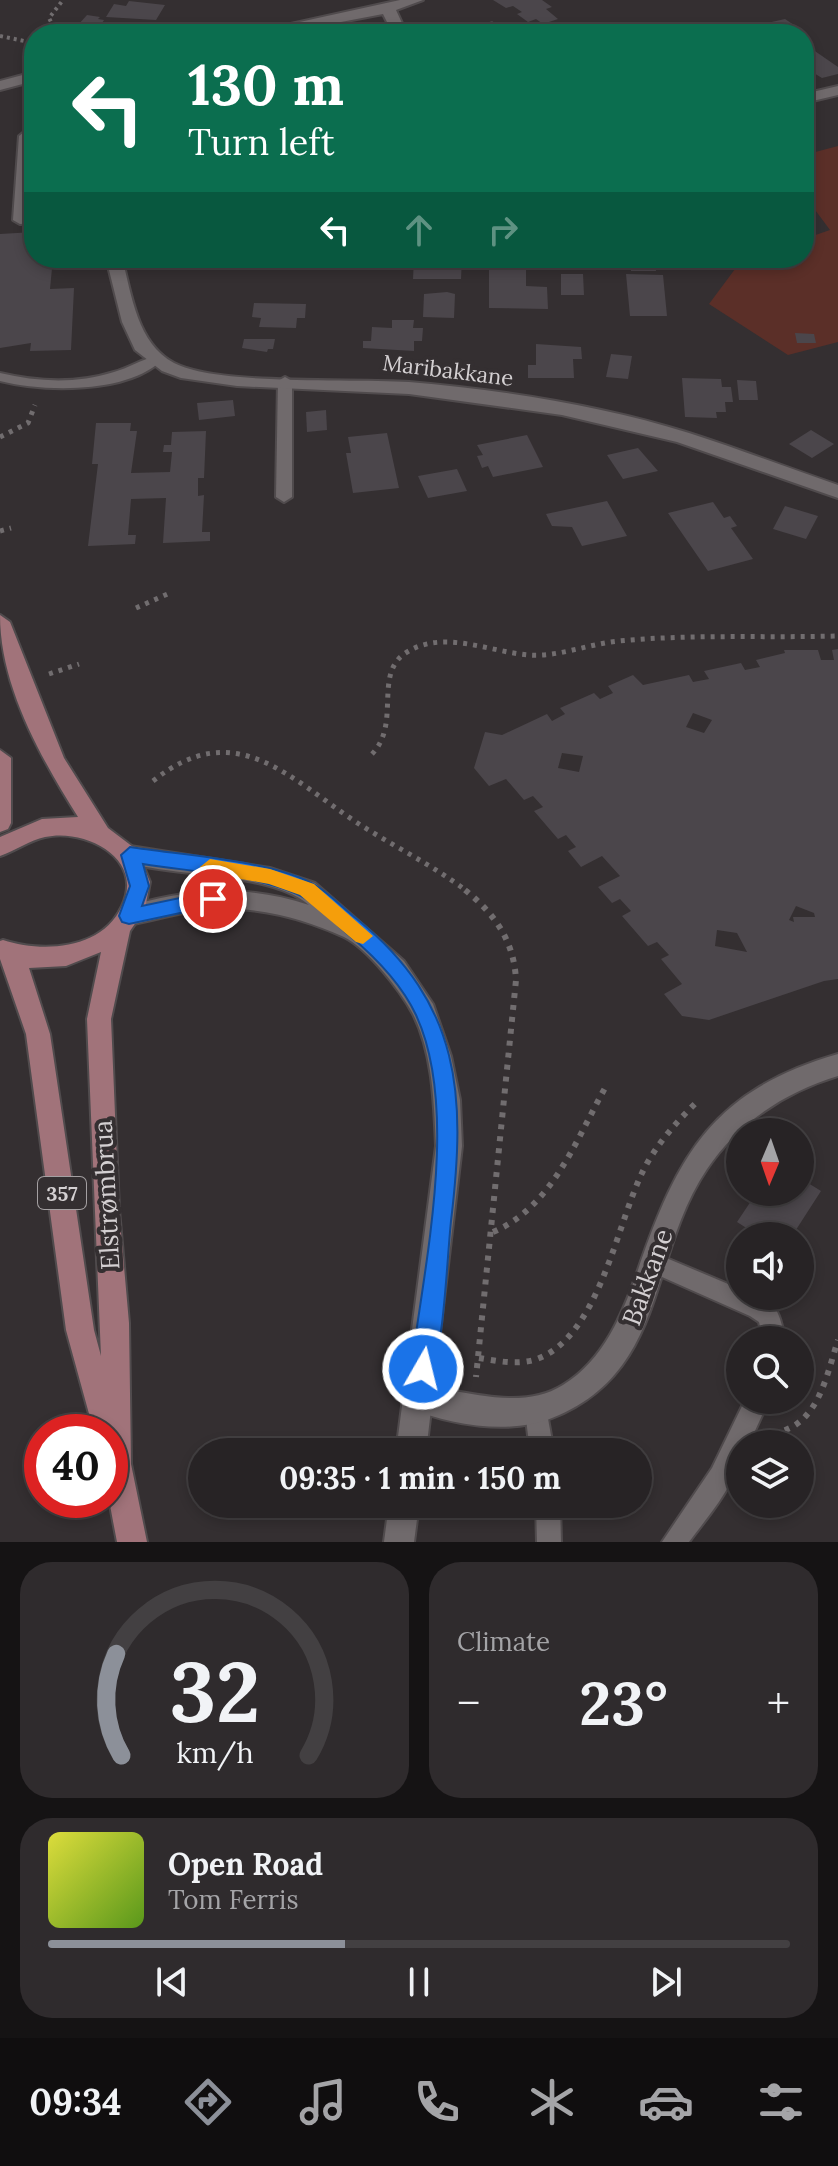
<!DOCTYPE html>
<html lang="en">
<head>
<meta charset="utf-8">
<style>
  body { margin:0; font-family:Lora,serif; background:#2f2b2d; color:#f1f3f6; height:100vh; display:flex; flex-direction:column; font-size:30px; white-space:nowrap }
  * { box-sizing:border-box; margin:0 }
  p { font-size:26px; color:#a4a4a7 }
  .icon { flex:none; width:44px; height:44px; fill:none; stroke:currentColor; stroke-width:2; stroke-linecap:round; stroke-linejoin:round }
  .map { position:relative; height:1542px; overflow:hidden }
  .details { display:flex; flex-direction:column; gap:20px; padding:20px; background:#151314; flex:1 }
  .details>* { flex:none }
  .hud { position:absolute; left:24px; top:24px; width:790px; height:244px; border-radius:32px; box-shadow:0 4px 12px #0003,0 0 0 2px #434042; background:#0b6e4f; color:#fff; overflow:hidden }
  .needle { width:52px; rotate:182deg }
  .fabs { position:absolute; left:726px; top:1118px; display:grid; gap:16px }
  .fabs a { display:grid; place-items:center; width:88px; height:88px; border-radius:50%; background:#272325; box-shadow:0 4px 12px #0003,0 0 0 2px #434042; font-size:40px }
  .speed { position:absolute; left:24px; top:1414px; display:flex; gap:16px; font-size:40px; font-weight:700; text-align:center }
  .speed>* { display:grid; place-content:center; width:104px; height:104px; border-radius:50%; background:#272325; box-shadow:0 4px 12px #0003,0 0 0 2px #434042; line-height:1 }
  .speed .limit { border:12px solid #d22; background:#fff; color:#111 }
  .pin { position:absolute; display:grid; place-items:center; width:68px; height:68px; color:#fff; margin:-34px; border:4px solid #fff; border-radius:50%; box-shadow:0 2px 8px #0007 }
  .me { position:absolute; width:88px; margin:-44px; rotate:8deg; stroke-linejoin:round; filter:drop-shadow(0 0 6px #0008) }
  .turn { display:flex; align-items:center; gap:28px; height:168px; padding:0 32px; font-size:36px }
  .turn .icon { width:104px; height:104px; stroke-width:2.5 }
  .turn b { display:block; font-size:56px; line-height:68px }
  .lanes { display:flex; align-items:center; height:76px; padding:0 32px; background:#0003; justify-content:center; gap:40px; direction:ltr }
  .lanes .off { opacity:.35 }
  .big { font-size:60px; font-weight:700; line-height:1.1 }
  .details .tile { flex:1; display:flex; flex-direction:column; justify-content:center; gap:12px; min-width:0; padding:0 28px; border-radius:32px; background:#2f2b2d }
  .details .dial { align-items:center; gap:0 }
  .dial svg { height:208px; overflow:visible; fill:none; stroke:#434042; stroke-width:7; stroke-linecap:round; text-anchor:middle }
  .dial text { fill:#f1f3f6; stroke:none }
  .song { display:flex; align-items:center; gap:24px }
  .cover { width:96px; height:96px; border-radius:12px; background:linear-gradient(135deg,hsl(60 70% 55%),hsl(90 70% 35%)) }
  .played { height:8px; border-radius:4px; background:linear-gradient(90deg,#8c9099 40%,#434042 40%) }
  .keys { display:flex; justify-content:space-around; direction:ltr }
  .heat { display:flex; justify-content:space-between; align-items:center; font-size:44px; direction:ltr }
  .details .tiles { flex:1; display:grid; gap:20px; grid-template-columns:1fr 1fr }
  .tile:last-child { grid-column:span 2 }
  .trip { position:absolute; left:188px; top:1438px; width:464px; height:80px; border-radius:40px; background:#272325; box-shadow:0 4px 12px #0003,0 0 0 2px #434042; font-weight:700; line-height:80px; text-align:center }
  .dock { display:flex; height:128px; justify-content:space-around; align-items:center; background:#100e0f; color:#a4a4a7 }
  .dock .icon { width:56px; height:56px }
  .dock .on { color:#8c9099 }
  .dock b { font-size:36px; color:#f1f3f6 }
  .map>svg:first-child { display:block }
</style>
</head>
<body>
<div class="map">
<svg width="838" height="1542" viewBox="0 0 838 1542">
  <rect width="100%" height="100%" fill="#342f31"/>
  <polygon fill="#5b2f28" points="838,146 838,342 788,355 709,304 741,261 804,258 804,239 830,230 804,195 804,155"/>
  <g fill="#4b464b" fill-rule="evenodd">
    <polygon points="493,0 542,0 552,7 546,9 558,19 543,24 536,19 528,22 517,14 522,12 513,6 506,8"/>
    <polygon points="129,1 165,5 156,20 106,17 114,4 126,6"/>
    <polygon points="87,15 100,17 98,19 104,20 99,28 78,25"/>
    <polygon points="785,19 797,27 779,32 767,23"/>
    <polygon points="492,21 512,34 449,34 461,26 471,29"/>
    <polygon points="809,47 838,67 838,74 822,78 804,67 804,48"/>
    <polygon points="34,232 34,258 53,258 50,289 74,288 71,350 30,351 31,343 0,348 0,234"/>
    <polygon points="414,258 462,258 461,279 413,279"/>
    <polygon points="630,258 655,258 656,271 631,271"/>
    <polygon points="489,262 526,262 526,286 547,287 548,309 489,308"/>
    <polygon points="561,274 583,274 584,295 561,295"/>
    <polygon points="626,274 663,275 667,316 630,316"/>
    <polygon points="447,292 455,294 454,318 423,317 424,294"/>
    <polygon points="254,303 306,304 305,318 297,318 296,328 259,327 261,318 252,317"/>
    <polygon points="392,320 414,320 413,328 423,328 422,341 414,341 414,351 363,348 363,341 371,341 372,327 392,328"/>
    <polygon points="795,333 814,334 816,343 797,343"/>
    <polygon points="244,339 275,339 273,349 268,349 267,352 242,348"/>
    <polygon points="536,344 581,347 582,359 573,359 574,378 528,378 528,365 536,365"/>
    <polygon points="611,354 632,356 628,379 606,377"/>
    <polygon points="682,378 721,379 722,387 731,387 733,402 725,402 726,412 716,412 717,418 685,417"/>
    <polygon points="737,380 756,381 758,400 739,400"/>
    <polygon points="233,400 235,416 199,420 197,403"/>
    <polygon points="326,410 327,430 307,432 306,412"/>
    <polygon points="96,423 131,423 130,431 137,431 131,473 170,472 172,452 163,452 164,445 171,445 172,432 206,431 204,478 198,478 198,496 204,495 202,532 210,532 210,541 163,543 166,498 131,499 128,535 136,535 135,544 88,546 98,464 92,464"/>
    <polygon points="811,430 834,444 812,458 789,444"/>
    <polygon points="387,433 399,488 353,493 346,453 351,453 348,437"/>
    <polygon points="527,435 543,467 493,477 488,466 482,468 477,456 483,455 477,445"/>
    <polygon points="638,448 658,471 623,479 607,455"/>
    <polygon points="457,469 467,491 428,498 418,476"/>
    <polygon points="607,501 627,536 582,546 572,527 552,526 546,514"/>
    <polygon points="713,502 724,518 730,516 737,526 731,528 753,559 708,571 668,513"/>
    <polygon points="785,506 818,516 806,539 773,529"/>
    <path d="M838 649V979L824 981 709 1020 682 1016 664 994 682 984 661 959 669 955 657 942 648 946 622 916 631 911 620 899 612 903 598 887 620 876 602 856 581 867 568 851 576 847 566 835 558 839 534 811 543 807 533 796 524 800 506 779 489 786 474 768 485 732 502 735 547 714 552 721 565 714 560 708 594 693 600 699 613 693 608 686 633 675 643 685 689 675 693 682 709 679 704 671 741 663 745 670 760 667 756 660 785 653 784 650H818L821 660H834L832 650ZM693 713 712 720 704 733 686 727ZM562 753 583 756 579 772 558 768ZM796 906 814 913 815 917H793L794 922 789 920ZM717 930 737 933 747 952 715 946Z"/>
    <polygon points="800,1178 821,1191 792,1236 759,1236 737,1222 757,1192 800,1192"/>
  </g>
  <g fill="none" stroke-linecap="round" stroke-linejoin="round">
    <g stroke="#504b4d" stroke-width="4">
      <g id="service">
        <polygon points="34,124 27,216 34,215 34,223 20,224 13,220 19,136"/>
        <path d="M155 356 162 360C127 394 44 392 0 381V373C38 382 76 384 114 372 128 368 141 360 155 356Z"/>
        <polygon points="285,377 292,381 292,497 284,502 276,497 278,381"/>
        <path d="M652 1252 740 1289V1296C775 1296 779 1309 785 1340H763L759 1322 750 1316 644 1269 641 1262 644 1255Z"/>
        <polygon points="537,1398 545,1402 554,1452 530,1452 525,1410 529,1402"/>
        <path d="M745 1400H769L749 1444H740C740 1482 711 1512 689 1542H662L712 1468Z"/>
        <polygon points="536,1504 560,1504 561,1542 537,1542"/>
      </g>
    </g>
    <g stroke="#504b4d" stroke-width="4">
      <g id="minor">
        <polygon points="400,0 423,0 396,10 407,34 393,34 383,14 278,34 245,34"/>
        <polygon points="34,72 34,81 0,90 0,81"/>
        <polygon points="838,86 838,95 804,103 804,94"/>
        <path d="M106 258H122C132 296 137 343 174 363 218 386 353 378 409 382 502 390 600 405 689 433 739 449 788 468 838 485V498L677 442 562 415 409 394 237 386 181 378 162 371 135 350 122 322Z"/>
        <path d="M838 1054V1076C785 1092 738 1123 707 1169 648 1256 668 1372 552 1418 510 1435 450 1425 409 1408L405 1398 409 1388C423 1382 436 1387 450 1390 486 1397 530 1406 563 1385 604 1360 623 1313 638 1270 678 1153 714 1090 838 1054Z"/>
      </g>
    </g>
    <g stroke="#504b4d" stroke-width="4">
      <g id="tertiary">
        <path d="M130 846 270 868 315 883 404 961 433 1004 451 1056 460 1100 462 1146 426 1452H396L436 1146C434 1103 433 1054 413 1014 400 990 368 949 344 937 305 919 257 906 213 909 185 910 157 920 129 925L121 923 117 916 121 909C184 888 245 884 309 905 270 871 173 878 122 861L119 855 122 849Z"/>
        <polygon points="389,1504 419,1504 414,1542 384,1542"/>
      </g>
    </g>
    <g stroke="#504b4d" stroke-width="4">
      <g id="primary">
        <path d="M0 615 10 622 64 758 108 828 137 850 150 882 145 909 130 931 111 1019 119 1210 129 1323 131 1464 147 1542H117L109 1500 110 1432H94L66 1330 26 1034 0 959V941L3 940C42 953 102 950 122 906 145 858 85 828 45 837 30 840 15 851 0 856V837L42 819 78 817C41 758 0 686 0 615ZM101 952 87 1019 101 1356 94 1330 50 1034 29 968 66 966Z"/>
        <polygon points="0,750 11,758 11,823 8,829 0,832"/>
      </g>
    </g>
    <g stroke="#716d6f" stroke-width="4" stroke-dasharray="3 4" stroke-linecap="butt">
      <polyline points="57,34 49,18 63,0"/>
      <polyline points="0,36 34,43"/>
    </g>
    <g stroke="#716d6f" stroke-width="5" stroke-dasharray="4 6" stroke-linecap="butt">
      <polyline points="0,437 28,423 35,405"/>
      <polyline points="0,531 11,528"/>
      <polyline points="136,608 172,592"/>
      <polyline points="49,674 79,664"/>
      <path d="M372 754C401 724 374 676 404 654 441 628 489 652 529 655 559 657 588 644 619 641 691 634 765 638 838 636"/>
      <path d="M153 781C235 715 289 778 359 824 395 847 434 866 468 892"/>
    </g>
    <g stroke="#716d6f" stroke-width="6" stroke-dasharray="5 7" stroke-linecap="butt">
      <path d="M465 890C495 914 514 941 516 980L476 1377"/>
      <path d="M493 1232C552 1207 576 1140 605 1088"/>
      <path d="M479 1358C497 1361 516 1365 534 1360 598 1340 616 1227 642 1173 655 1146 676 1122 698 1101"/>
      <path d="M773 1433C818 1427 826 1377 838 1340"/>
    </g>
    <use href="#service" fill="#706a6c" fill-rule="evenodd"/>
    <use href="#minor" fill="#706a6c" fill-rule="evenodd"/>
    <use href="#tertiary" fill="#706a6c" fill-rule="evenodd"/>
    <use href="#primary" fill="#a1737a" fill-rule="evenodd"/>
  </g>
  <path fill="#1a73e8" stroke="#114b97" stroke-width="2" d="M130 847C180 855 272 860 315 885 330 894 343 908 357 919 462 1005 466 1096 451 1221 447 1259 444 1345 431 1377L423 1380 414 1377 411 1369C424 1266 460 1110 416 1015 402 985 375 957 350 936 334 923 316 902 297 894 251 874 192 872 143 864L149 886 142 906 213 891 223 899 213 906 129 924 122 922 119 916 130 886 121 855Z"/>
  <polygon fill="#f59e0b" points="210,859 270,869 314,884 373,936 363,944 356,942 300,895 269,884 203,872 200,867"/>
  <g text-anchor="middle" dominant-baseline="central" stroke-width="8" stroke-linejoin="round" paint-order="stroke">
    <rect fill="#342f31" stroke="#a4a0a2" stroke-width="2" x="38" y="1177" width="48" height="32" rx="6"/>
    <g font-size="20" font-weight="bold" fill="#d4d0d2">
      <text x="62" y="1193">357</text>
    </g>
    <g font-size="22" fill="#d4d0d2" stroke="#342f31">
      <text transform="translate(448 370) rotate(7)">Maribakkane</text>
    </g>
    <g font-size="26" fill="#d4d0d2" stroke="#342f31">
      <text transform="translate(106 1195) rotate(-93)">Elstrømbrua</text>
      <text transform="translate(647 1277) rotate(-70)">Bakkane</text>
    </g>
  </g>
</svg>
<div class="fabs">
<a><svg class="needle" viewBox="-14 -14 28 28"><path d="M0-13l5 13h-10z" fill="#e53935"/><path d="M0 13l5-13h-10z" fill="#a4a4a7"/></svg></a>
<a><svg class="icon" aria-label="sound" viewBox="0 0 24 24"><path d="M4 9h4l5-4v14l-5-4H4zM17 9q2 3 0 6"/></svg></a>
<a><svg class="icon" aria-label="search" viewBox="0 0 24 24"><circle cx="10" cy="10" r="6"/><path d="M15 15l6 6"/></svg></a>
<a><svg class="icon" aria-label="layers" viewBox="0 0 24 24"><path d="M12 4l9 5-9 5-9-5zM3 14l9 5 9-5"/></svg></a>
</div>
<div class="speed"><div class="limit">40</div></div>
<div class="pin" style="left:213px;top:899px;background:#d93025"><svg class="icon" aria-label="arrive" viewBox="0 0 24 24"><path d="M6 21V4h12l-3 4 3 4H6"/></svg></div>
<svg class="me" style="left:423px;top:1369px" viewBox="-20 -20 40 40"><circle r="17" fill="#1a73e8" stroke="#fff" stroke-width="3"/><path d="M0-11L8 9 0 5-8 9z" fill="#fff"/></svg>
<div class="trip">09:35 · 1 min · 150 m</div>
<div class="hud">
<div class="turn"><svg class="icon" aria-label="left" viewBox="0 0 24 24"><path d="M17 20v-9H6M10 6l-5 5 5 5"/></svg><div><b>130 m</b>Turn left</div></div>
<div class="lanes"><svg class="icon" aria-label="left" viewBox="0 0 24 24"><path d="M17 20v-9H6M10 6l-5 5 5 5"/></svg><svg class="icon off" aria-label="ahead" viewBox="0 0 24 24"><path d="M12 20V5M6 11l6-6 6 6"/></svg><svg class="icon off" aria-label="right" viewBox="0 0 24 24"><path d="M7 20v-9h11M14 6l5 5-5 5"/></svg></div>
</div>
</div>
<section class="details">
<div class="tiles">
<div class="tile dial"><svg viewBox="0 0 100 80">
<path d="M14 69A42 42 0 1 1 86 69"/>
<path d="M14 69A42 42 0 0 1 12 30" stroke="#8c9099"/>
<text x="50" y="56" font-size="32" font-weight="700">32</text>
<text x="50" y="72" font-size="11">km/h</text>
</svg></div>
<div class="tile"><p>Climate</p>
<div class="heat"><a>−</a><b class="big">23°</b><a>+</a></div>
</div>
<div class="tile">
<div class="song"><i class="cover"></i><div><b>Open Road</b><p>Tom Ferris</p></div></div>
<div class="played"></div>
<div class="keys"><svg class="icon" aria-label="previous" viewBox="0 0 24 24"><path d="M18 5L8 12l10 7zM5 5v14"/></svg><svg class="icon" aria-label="pause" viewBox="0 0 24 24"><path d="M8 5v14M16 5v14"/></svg><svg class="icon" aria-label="next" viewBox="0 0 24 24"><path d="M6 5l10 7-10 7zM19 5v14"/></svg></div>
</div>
</div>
</section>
<nav class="dock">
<b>09:34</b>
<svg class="icon on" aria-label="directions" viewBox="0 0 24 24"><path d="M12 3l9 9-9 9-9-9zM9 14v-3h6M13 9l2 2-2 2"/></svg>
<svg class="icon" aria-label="music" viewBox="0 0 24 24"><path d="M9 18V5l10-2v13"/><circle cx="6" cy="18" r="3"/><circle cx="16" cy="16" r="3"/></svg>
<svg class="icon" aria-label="phone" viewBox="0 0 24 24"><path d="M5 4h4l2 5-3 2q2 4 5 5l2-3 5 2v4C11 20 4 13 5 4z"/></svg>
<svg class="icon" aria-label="climate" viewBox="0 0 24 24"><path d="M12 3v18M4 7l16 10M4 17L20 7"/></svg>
<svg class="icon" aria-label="car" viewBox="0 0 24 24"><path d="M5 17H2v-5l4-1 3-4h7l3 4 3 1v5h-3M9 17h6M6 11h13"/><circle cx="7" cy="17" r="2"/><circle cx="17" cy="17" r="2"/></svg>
<svg class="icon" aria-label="filters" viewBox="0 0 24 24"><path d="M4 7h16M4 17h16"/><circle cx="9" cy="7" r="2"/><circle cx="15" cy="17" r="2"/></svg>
</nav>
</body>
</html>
